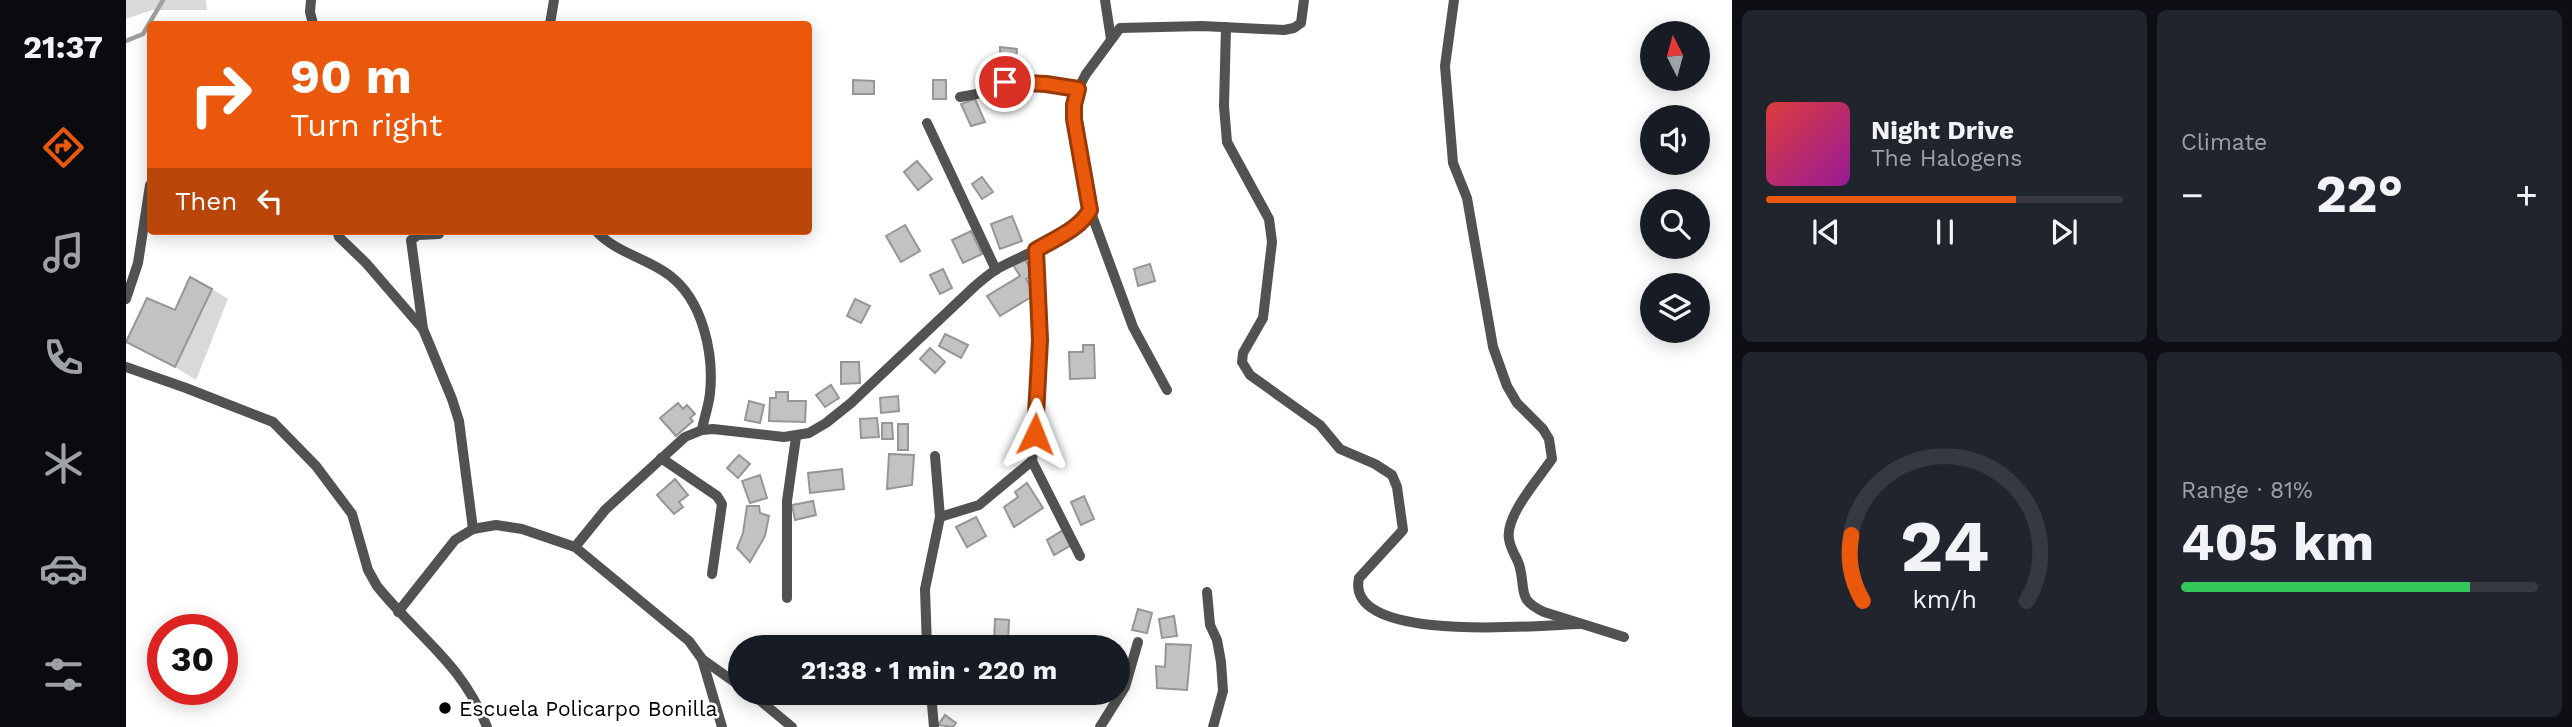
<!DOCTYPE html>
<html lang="en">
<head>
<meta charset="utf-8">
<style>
  body { margin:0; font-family:"Work Sans",sans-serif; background:#20242c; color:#f1f3f6; height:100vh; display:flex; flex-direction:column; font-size:26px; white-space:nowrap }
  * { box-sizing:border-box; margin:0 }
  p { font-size:23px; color:#9ea1a6 }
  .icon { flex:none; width:38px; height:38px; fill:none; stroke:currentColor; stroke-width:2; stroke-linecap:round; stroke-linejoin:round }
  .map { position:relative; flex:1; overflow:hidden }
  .drawer { display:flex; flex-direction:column; gap:10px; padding:10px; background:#0d0f14; width:840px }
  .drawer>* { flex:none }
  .guide { position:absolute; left:21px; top:21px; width:665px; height:214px; border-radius:7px; box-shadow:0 4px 18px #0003; background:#ea580c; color:#fff; overflow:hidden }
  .needle { width:46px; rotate:354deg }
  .controls { position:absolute; left:1514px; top:21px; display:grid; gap:14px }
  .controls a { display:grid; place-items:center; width:70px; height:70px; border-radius:50%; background:#171b24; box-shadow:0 4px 18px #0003; font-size:35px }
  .speed { position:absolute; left:21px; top:614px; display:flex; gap:14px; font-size:35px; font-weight:700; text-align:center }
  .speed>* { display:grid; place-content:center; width:91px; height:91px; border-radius:50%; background:#171b24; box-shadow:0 4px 18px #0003; line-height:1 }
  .speed .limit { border:10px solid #d22; background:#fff; color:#111 }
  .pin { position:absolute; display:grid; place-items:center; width:60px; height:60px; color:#fff; margin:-30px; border:4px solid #fff; border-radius:50%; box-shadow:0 2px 7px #0007 }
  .me { position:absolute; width:77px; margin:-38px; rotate:2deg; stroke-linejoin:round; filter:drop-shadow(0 0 5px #0008) }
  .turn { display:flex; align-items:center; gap:24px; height:147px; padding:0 28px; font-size:32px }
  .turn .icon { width:91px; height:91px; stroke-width:2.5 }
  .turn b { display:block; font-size:49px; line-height:60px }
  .then { display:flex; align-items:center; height:66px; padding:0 28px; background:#0003; gap:14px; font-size:26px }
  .big { font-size:52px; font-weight:700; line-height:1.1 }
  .drawer .tile { flex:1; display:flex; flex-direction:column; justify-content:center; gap:10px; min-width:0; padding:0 24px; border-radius:10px; background:#20242c }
  .drawer .dial { align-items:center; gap:0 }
  .dial svg { height:182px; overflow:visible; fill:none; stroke:#363941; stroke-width:7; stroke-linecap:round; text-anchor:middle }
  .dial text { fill:#f1f3f6; stroke:none }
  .song { display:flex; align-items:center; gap:21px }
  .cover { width:84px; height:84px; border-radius:10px; background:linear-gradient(135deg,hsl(0 70% 55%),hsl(300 70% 35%)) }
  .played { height:7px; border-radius:4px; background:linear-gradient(90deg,#ea580c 70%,#363941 70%) }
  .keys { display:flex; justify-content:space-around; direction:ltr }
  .heat { display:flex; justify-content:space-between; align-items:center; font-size:38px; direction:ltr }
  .charge { height:10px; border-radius:5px; background:linear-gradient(90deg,#34c759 81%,#363941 0) }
  .drawer .tiles { flex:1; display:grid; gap:10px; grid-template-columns:repeat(2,1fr) }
  .trip { position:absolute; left:602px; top:635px; width:402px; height:70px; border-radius:35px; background:#171b24; box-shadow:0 4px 18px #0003; font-weight:700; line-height:70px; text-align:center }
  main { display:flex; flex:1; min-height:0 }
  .dock { display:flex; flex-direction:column; width:126px; justify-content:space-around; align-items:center; background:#090b0e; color:#9ea1a6 }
  .dock .icon { width:49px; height:49px }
  .dock .active { color:#ea580c }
  .dock b { font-size:32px; color:#f1f3f6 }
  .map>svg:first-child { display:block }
</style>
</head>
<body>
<main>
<nav class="dock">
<b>21:37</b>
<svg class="icon active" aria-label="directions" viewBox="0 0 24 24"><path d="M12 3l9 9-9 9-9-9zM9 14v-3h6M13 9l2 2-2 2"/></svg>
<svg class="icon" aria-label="music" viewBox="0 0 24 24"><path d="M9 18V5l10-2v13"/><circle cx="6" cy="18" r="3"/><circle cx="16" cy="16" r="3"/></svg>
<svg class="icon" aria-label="phone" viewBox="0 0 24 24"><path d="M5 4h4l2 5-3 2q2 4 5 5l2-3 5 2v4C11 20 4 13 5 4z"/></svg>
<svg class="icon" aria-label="climate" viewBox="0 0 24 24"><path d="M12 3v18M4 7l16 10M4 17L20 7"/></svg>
<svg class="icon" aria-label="car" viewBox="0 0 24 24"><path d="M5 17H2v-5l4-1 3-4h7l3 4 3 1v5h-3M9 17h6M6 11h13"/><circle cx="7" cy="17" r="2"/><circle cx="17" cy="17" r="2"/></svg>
<svg class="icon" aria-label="filters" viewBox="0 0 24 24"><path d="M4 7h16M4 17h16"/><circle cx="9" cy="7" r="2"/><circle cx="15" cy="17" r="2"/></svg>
</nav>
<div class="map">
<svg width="1606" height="727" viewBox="0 0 1606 727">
  <rect width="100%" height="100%" fill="#fff"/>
  <g fill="#d9d9d9">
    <polygon points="0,0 80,0 81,10 26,10 0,19"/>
    <polygon points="86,289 102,299 70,380 49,367"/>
  </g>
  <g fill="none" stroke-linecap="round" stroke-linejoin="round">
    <polyline stroke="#a0a0a0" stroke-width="4.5" points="0,41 17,34 37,0"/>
  </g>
  <g fill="#c2c2c2" stroke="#969696" stroke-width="2">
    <polygon points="874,47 891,49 889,68 874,66"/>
    <polygon points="727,80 748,81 748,94 727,94"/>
    <rect x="807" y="80" width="13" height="19"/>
    <polygon points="849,99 859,122 845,126 835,104"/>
    <polygon points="791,161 806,179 792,190 778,172"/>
    <polygon points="856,177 867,192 856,199 846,184"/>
    <polygon points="886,216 896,241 874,249 865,224"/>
    <polygon points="779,225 794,251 775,262 760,236"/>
    <polygon points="845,231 856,254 837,263 826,240"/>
    <polygon points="898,258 908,274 900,279 910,294 874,316 861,296 894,276 887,265"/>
    <polygon points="1024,264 1029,281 1012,286 1008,269"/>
    <polygon points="817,269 826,288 814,294 804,275"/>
    <polygon points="64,277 86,289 49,367 0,342 21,298 49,310"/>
    <polygon points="729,299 744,306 735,323 721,316"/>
    <polygon points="819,334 842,345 835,358 813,346"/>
    <polygon points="957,345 968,345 969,378 944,379 943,352 957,352"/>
    <polygon points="804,348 819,362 809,373 794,359"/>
    <polygon points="715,362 733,362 734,383 715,384"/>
    <polygon points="705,385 713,398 699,407 690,395"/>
    <polygon points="650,392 662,392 662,401 680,401 679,422 643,421 644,398 650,398"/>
    <polygon points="772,396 773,411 755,413 754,398"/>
    <polygon points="623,401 638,405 634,423 619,420"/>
    <polygon points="552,403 557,409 561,405 569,414 564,418 567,421 550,436 534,418"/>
    <polygon points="751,418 753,437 735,438 734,419"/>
    <polygon points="756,423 766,423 767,439 756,439"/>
    <rect x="772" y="424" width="10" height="26"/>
    <polygon points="763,454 788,455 786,485 761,489"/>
    <polygon points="613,455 624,464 612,478 601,468"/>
    <polygon points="716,469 718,489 684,493 682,473"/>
    <polygon points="634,475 641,498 624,503 616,481"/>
    <polygon points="549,479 562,495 553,502 557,507 548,514 531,495"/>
    <polygon points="901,483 917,508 888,527 878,507 892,497 889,492"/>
    <polygon points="958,496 968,519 955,525 945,502"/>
    <polygon points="687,501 690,515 669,520 666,505"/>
    <polygon points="621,506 633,506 634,513 643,516 639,536 624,562 611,548 617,533"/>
    <polygon points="850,517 860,536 841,547 830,527"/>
    <polygon points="939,529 947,544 928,555 921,540"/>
    <polygon points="1012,609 1026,613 1021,633 1006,630"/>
    <polygon points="1048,616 1051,636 1036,638 1033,619"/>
    <polygon points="869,619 883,620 882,641 868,640"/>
    <polygon points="1040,644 1065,645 1061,690 1031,688 1030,666 1039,667"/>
    <polygon points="819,715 830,723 827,727 812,725"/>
  </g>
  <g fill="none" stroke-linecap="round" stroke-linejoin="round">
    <g stroke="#525252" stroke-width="10">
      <polyline points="185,0 184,12 187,24"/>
      <polyline points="979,0 985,39"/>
      <path d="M1328 0 1319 66 1327 163 1341 198 1367 347 1381 386 1391 403 1417 429 1423 439 1426 459C1413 478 1379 516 1383 539 1385 552 1392 558 1394 568 1400 592 1391 599 1418 612L1498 637"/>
      <polyline points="424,24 428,0"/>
      <path d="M1100 27 1098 106 1101 142 1143 219 1146 242 1137 318 1117 353 1116 362 1124 375 1194 425 1214 449 1249 464 1266 475 1271 487 1277 530 1233 578C1218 645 1416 625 1453 624"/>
      <polyline points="834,97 851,94 863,86 879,82 920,84 952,89"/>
      <polyline points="801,123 870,270"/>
      <polyline points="964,210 1007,327 1041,390"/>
      <polyline points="211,231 213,237 240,263 297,329 326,399 333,421 347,529"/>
      <path d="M470 231C490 253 521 258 543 275 577 300 588 354 584 393 583 405 578 418 576 430"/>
      <polyline points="0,299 12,263 24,185"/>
      <polyline points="297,329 285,240 292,235 313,234"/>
      <path d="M0 367 60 388 147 422 190 466 226 514 242 570 251 586C292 637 336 663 361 727"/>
      <polyline points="535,458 591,496 596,504 586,574"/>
      <polyline points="906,461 954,556"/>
      <path d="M814 517 853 505 906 461C915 391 915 319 910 250"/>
      <path d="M449 547 479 510 559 437 576 430 587 429 658 437 683 433 700 423 725 403 849 286C856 280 863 274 871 269 897 254 950 237 964 210L954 164 948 105 953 87 960 74 994 28 1076 26 1158 30 1168 28 1175 23 1178 0"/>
      <polyline points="1081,592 1084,625 1091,640 1095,662 1097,691 1087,727"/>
      <polyline points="661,598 661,501 670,437"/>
      <polyline points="272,612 329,540 347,529 370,525 396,529 449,547 563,641 576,659 614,686"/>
      <polyline points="801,648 799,589 814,517 809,456"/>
      <polyline points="576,659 596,727"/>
      <polyline points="625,693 666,727"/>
      <polyline points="805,693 808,727"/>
      <polyline points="974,727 999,687 1012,642"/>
    </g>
  </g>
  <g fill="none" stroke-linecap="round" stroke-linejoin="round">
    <g stroke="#983908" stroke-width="18">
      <path id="route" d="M879 82 920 84 952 89 948 105V119L964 210C954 229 928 239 910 250L914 340 909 434"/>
    </g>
    <use href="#route" stroke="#ea580c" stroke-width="12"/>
  </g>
  <circle fill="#000" stroke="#fff" stroke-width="2.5" cx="319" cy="708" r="7"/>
  <g text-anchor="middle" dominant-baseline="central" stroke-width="5" stroke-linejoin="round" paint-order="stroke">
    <g font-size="21" fill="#000" stroke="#fff" text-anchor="start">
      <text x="333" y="708">Escuela Policarpo Bonilla</text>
    </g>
  </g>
</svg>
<div class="controls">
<a><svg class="needle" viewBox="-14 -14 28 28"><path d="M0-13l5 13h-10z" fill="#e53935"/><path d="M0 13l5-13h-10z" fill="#9ea1a6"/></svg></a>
<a><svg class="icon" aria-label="sound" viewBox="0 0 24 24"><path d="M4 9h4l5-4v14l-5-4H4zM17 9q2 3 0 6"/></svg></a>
<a><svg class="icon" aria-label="search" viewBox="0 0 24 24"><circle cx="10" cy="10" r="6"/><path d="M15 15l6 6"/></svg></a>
<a><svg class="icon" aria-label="layers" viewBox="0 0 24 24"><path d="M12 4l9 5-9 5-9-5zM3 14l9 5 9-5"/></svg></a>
</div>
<div class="speed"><div class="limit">30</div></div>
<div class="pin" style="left:879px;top:82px;background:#d93025"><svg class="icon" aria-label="arrive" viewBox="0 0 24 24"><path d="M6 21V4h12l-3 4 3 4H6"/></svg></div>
<svg class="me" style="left:909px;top:434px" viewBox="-20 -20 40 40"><path d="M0-17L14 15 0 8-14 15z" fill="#ea580c" stroke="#fff" stroke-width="4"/></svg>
<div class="trip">21:38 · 1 min · 220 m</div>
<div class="guide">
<div class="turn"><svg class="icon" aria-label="right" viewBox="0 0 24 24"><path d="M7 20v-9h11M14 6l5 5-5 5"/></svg><div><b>90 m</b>Turn right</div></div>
<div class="then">Then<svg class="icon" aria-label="left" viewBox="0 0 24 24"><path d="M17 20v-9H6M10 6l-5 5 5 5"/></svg></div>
</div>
</div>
<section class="drawer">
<div class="tiles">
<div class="tile">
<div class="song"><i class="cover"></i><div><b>Night Drive</b><p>The Halogens</p></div></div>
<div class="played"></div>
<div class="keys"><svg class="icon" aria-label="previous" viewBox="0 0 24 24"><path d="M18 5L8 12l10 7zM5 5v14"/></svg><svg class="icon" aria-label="pause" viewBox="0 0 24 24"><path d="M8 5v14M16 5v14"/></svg><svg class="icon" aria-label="next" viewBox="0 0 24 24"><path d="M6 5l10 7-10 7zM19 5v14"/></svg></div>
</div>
<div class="tile"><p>Climate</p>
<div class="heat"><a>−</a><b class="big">22°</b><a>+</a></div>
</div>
<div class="tile dial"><svg viewBox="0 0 100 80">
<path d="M14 69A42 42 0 1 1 86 69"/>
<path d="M14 69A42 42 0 0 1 9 40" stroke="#ea580c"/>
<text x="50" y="56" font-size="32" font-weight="700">24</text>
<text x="50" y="72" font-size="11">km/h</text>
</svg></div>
<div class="tile"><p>Range · 81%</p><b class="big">405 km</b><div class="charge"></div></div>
</div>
</section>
</main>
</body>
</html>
